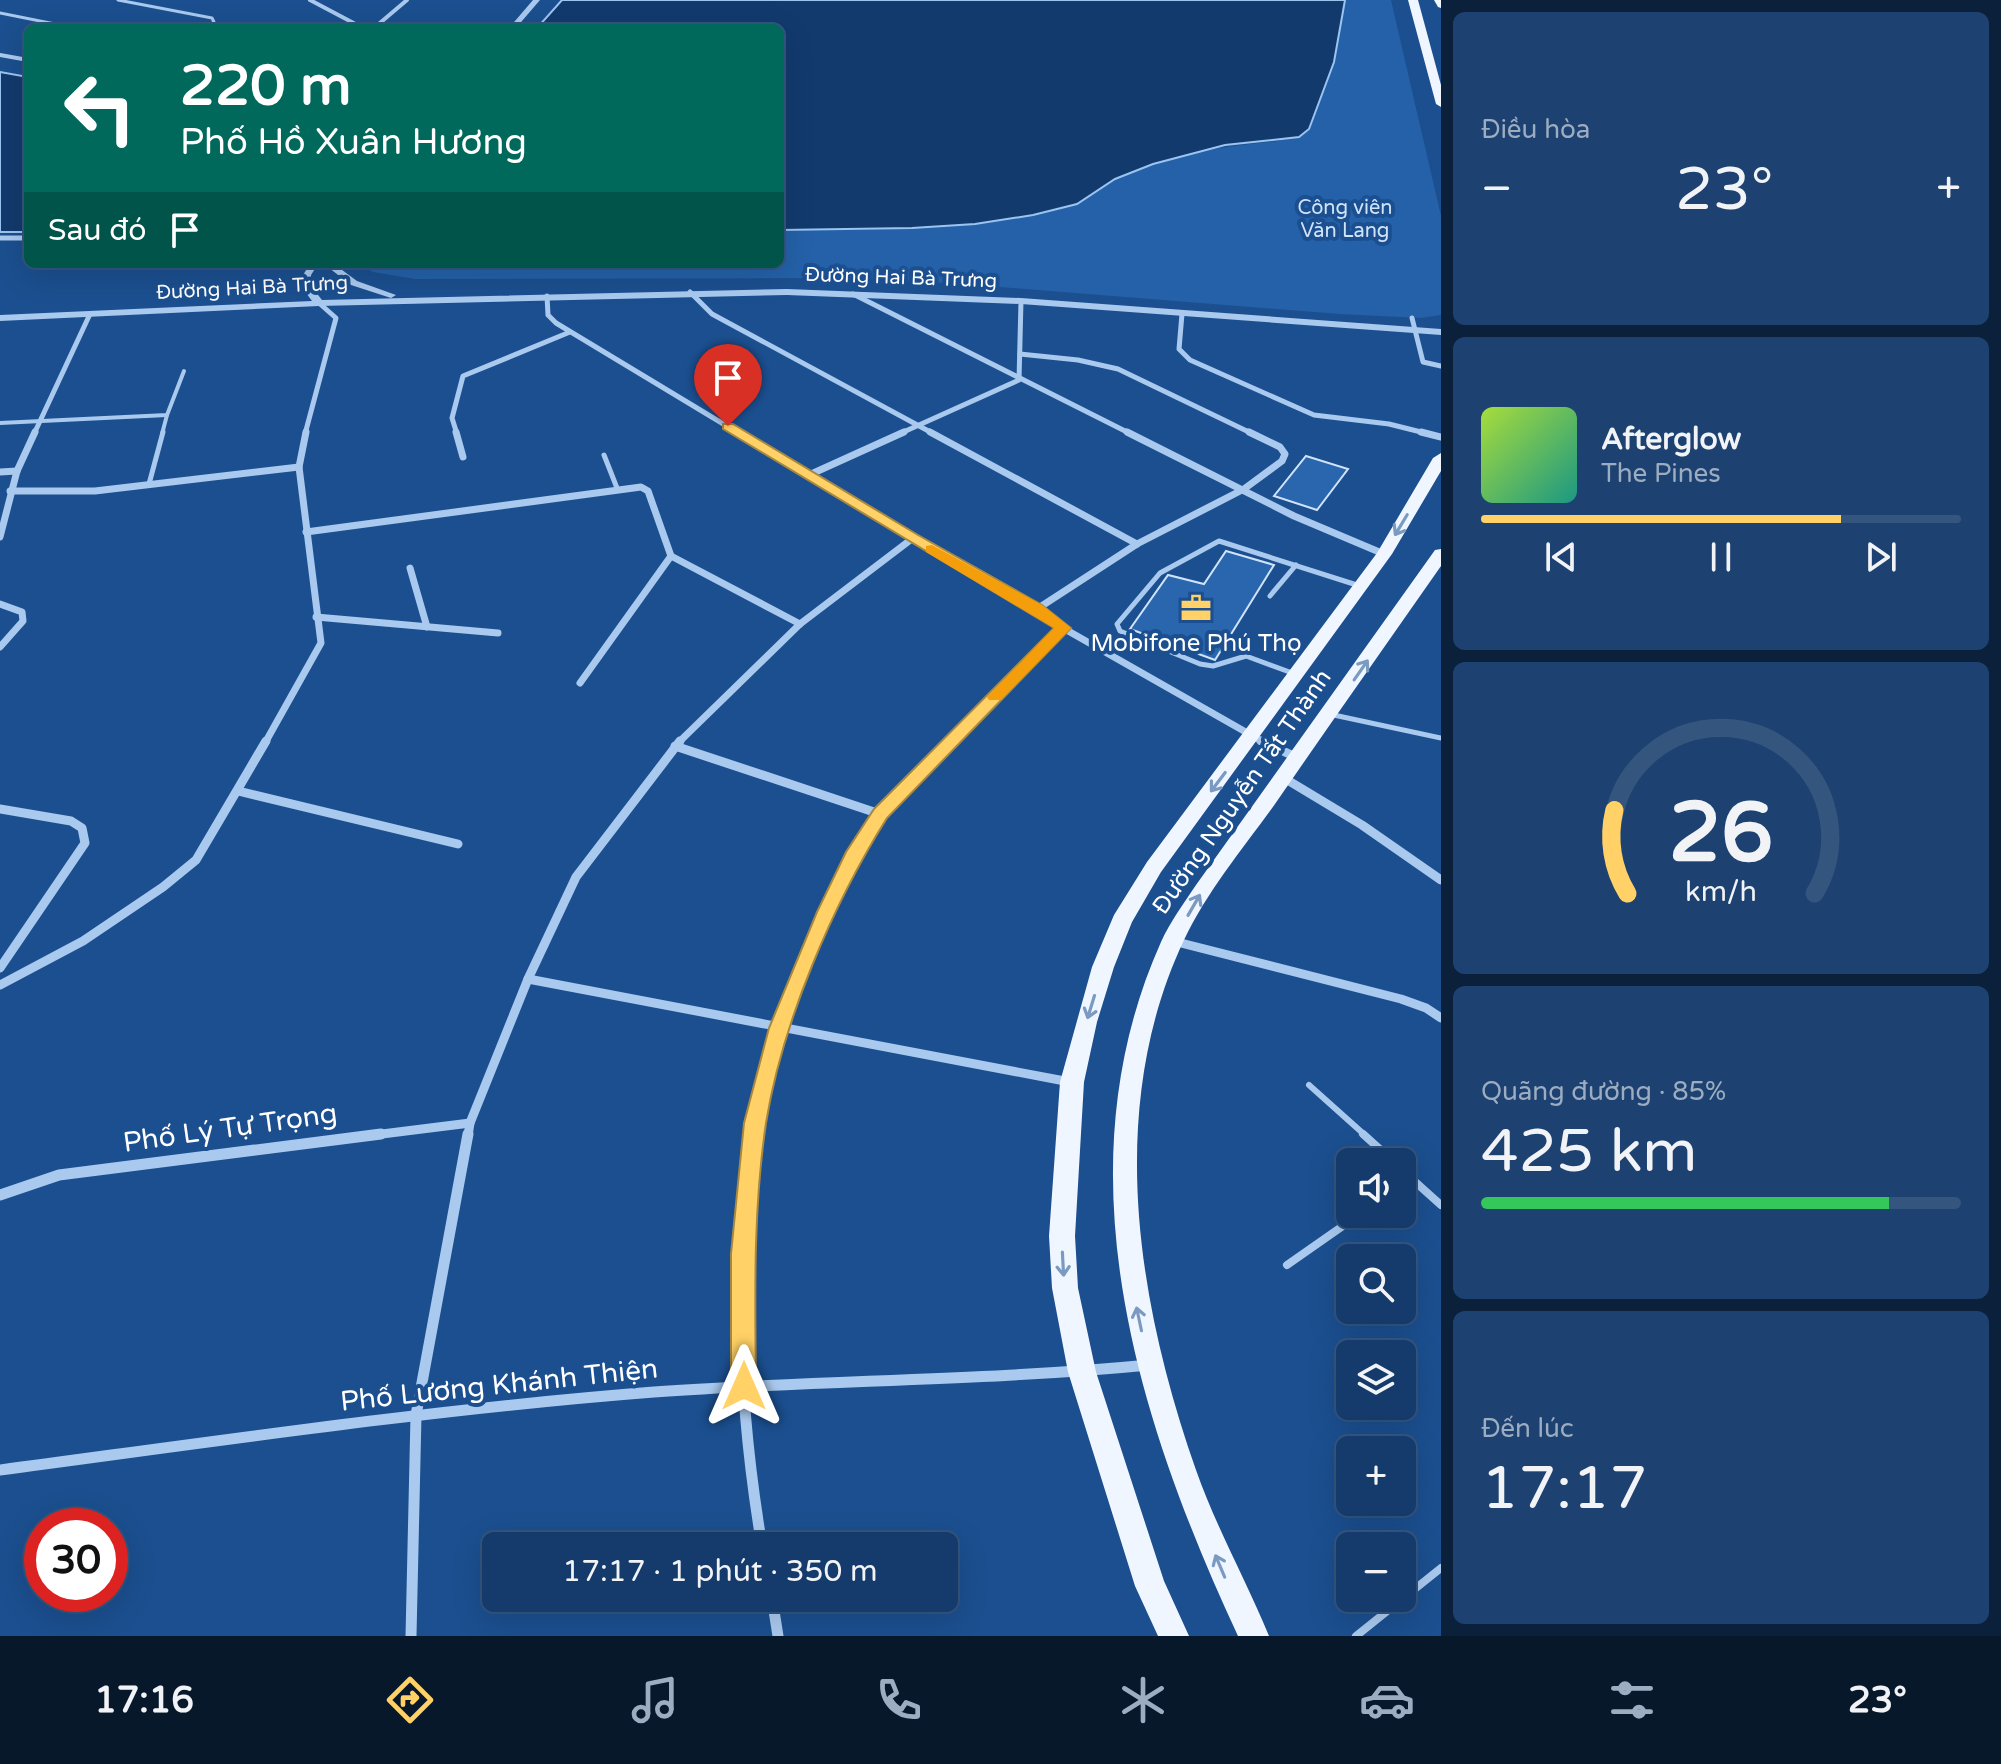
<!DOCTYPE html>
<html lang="vi">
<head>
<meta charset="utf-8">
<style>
  body { margin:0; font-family:"Varela Round",sans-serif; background:#1d4271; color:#f1f3f6; height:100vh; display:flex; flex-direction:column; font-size:30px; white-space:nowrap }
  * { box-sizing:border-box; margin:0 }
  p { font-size:26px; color:#9dadc1 }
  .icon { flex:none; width:44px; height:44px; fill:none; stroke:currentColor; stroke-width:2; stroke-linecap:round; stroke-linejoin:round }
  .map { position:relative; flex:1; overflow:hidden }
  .drawer { display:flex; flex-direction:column; gap:12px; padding:12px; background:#0b203b; width:560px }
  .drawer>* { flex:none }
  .hud { position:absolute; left:24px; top:24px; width:760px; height:244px; border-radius:12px; box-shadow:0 8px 32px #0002,0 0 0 2px #33557e; background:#00695c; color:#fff; overflow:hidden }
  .fabs { position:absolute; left:1336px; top:1148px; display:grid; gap:16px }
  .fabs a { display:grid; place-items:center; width:80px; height:80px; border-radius:12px; background:#143b6b; box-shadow:0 8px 32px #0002,0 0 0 2px #33557e; font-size:40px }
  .speed { position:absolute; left:24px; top:1508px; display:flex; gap:16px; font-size:40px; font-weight:700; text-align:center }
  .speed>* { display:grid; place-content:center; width:104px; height:104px; border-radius:50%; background:#143b6b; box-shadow:0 8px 32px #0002,0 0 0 2px #33557e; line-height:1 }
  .speed .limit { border:12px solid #d22; background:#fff; color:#111 }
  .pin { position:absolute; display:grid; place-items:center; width:68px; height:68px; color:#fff; margin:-82px -34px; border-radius:50% 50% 50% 0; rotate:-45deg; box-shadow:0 0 8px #0007 }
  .pin .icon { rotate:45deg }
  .me { position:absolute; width:88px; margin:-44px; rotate:0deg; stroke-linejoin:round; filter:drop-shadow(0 0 6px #0008) }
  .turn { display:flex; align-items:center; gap:28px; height:168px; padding:0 24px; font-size:36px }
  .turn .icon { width:104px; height:104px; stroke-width:2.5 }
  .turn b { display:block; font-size:56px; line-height:68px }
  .then { display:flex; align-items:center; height:76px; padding:0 24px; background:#0003; gap:16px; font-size:30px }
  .big { font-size:60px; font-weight:600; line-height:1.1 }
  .drawer .card { flex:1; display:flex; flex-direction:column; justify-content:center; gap:12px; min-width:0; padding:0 28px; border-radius:12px; background:#1d4271 }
  .drawer .dial { align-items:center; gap:0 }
  .dial svg { height:208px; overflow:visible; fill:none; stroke:#33557e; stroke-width:7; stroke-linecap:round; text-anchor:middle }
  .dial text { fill:#f1f3f6; stroke:none }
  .song { display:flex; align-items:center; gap:24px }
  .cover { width:96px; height:96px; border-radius:12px; background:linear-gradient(135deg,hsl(80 70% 55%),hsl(170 70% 35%)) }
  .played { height:8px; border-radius:4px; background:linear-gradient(90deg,#ffd166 75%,#33557e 75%) }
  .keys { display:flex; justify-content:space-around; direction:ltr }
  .heat { display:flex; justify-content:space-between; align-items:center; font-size:44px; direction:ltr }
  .charge { height:12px; border-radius:6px; background:linear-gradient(90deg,#34c759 85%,#33557e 0) }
  .trip { position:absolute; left:482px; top:1532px; width:476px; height:80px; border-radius:12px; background:#143b6b; box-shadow:0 8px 32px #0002,0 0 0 2px #33557e; font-weight:600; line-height:80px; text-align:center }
  .tabs { display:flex; height:128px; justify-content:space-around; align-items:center; background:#08182b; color:#9dadc1 }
  .tabs .icon { width:56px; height:56px }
  .tabs .on { color:#ffd166 }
  .tabs b { font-size:36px; color:#f1f3f6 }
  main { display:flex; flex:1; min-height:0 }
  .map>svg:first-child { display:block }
</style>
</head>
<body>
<main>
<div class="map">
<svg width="1441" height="1636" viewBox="0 0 1441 1636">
  <rect width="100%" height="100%" fill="#1b4f8f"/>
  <path fill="#2461a8" d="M1345 0H1391L1441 216V315L1421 318 1339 314 950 283 836 278 415 279 373 272 359 264H780V230C878 230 977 232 1072 205 1089 200 1102 184 1119 177 1170 154 1224 146 1279 141L1338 28Z"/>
  <g fill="#123a6d" stroke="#9cc4f0" stroke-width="2">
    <polygon points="562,0 1345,0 1334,62 1309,129 1299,137 1225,145 1153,164 1115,179 1077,204 1033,215 975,224 912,228 780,230 780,28 537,28"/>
    <polygon points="0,72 28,77 28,232 0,232"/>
  </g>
  <g fill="#2a66ad" stroke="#cfe3fa" stroke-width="2">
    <polygon points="1306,456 1348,469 1317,510 1274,496"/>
    <polygon points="1226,551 1274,565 1215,660 1130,629 1168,575 1204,584"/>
  </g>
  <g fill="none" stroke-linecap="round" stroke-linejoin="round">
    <g stroke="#a9c9ee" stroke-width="3">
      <polyline points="118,0 212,18 214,22 204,28"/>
      <polyline points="0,13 75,28"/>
    </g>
    <g stroke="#a9c9ee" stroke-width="4">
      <polyline points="0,423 167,415 184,371"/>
      <polyline points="162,434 167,415"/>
    </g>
    <g stroke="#a9c9ee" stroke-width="5">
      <polyline points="604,455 617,488"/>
      <polyline points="149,484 163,432"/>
      <polyline points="1270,596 1296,565"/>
      <polyline points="1295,674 1246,656 1213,666 1200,664 1120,631 1117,624 1160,573 1219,541 1360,586"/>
      <polyline points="1329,714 1441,738"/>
    </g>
    <polyline stroke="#a9c9ee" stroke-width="6" points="1309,1085 1366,1136"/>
    <g stroke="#a9c9ee" stroke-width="8">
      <polyline points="1363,1134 1394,1162"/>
      <polyline points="1402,1170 1441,1205"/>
      <polyline points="1402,1185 1412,1178"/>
      <polyline points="1287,1265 1360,1214"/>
      <polyline points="1356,1636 1441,1568"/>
    </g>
    <polyline stroke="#a9c9ee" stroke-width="5" points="1412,318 1423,362 1441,366"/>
    <g stroke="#a9c9ee" stroke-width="4">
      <polyline points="310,0 363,28"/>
      <polyline points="374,28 407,0"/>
      <polyline points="0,55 28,60"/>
    </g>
    <g stroke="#a9c9ee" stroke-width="5">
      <polyline points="0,238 28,238"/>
      <polyline points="690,292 712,314 934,434"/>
      <polyline points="853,294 1131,434"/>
      <polyline points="547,296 548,315 556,323 740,434"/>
      <polyline points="1182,314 1179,349 1190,360 1314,415 1389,424 1429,434"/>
      <polyline points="1020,354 1078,360 1118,369 1253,434"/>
      <polyline points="34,434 90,314"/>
      <polyline points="305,434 336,318 319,303"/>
      <polyline points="457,434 452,418 463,376 570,332"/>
      <polyline points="899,434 1019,380 1021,301"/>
    </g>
    <g stroke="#a9c9ee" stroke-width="7">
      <polyline points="456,432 463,457"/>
      <polyline points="737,432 1037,609 1063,628 1265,743"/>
      <polyline points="930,432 1137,544"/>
      <polyline points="1127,432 1294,516 1384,554"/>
      <polyline points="1421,432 1441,437"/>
      <polyline points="0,472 17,471"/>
      <polyline points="809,475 904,432"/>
      <polyline points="10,491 95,491 299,467"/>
      <polyline points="306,532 641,487 648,491 671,556 800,624"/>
      <polyline points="0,537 17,471 35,432"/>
      <polyline points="410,568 427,627"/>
      <polyline points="0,604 22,612 23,621 0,647"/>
      <polyline points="1037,609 1137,544 1244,489 1282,461 1285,454 1280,447 1249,432"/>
      <polyline points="316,617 498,633"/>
      <polyline points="580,683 671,556"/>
      <polyline points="265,743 321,643 299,467 306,432"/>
      <polyline points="678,743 800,624 913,538"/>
      <polyline points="950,743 1063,628"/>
    </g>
    <g stroke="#a9c9ee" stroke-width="9">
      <polyline points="1261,741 1298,758"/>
      <polyline points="675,746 880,814"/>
      <polyline points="1284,778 1362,825 1441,880"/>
      <polyline points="238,791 458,844"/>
      <polyline points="0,809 71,821 82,828 85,843 0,968"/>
      <polyline points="1173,941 1401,999 1426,1008 1441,1018"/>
      <polyline points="528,979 1070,1082"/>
      <polyline points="0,985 83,941 163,887 196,860 266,741"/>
      <polyline points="366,1136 470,1123"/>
      <polyline points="468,1136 470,1123 528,979 576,877 680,741"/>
      <polyline points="754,1136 779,1028 826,912 856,852 880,814 952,741"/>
    </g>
    <g stroke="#a9c9ee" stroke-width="11">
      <path d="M754 1134C750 1173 746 1212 743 1251 737 1348 746 1450 762 1546"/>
      <polyline points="0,1195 59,1175 381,1134"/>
      <path d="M0 1470C218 1441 435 1409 654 1392 819 1380 985 1381 1149 1365"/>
      <polyline points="772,1598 778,1636"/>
      <polyline points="411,1636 416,1415 468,1134"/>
    </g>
    <g fill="#a9c9ee" fill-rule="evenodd">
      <polygon points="533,0 540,0 516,28 509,28"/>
      <polygon points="310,264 318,264 311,275 311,286 322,300 787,289 1021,298 1441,329 1441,335 1021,304 787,295 319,306 0,321 0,315 312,301 301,286 303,275"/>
      <polygon points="324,264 334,264 357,281 396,295 391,298 351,285"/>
    </g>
    <g fill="#f0f6ff" fill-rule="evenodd">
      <polygon points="1408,0 1418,0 1441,85 1441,107 1436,104"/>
      <polygon points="1434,0 1441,0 1441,8 1438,7"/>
      <polygon points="1441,453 1441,471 1392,554 1161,872 1132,922 1114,967 1097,1022 1084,1082 1075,1236 1078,1288 1096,1372 1164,1581 1189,1636 1158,1636 1135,1586 1068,1372 1052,1288 1049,1236 1060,1082 1092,967 1114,915 1147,862 1377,553 1433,458"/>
      <path d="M1441 549V566C1386 645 1330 724 1275 804 1244 847 1207 891 1184 940 1105 1107 1137 1302 1196 1470 1216 1527 1246 1580 1269 1636H1238C1138 1421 1058 1172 1161 942 1170 922 1184 903 1196 885L1435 550Z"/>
    </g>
  </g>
  <defs><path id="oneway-shaft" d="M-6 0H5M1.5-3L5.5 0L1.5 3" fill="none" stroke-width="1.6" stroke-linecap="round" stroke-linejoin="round" transform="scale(2)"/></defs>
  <g stroke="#7b9ac1">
    <use href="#oneway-shaft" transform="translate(1401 525) rotate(121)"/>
    <use href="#oneway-shaft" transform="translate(1361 670) rotate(-55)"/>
    <use href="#oneway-shaft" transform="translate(1218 782) rotate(127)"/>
    <use href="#oneway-shaft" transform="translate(1194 905) rotate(-60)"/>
    <use href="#oneway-shaft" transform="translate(1091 1007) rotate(107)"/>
    <use href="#oneway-shaft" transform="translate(1063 1264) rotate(87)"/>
    <use href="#oneway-shaft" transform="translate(1139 1319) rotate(-102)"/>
    <use href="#oneway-shaft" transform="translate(1220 1566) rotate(-113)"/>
  </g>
  <path fill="#ffd166" stroke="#a68842" stroke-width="2" d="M723 424H733L918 535 1042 605 1071 628 887 818C833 904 782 1023 766 1123 753 1210 755 1298 756 1386L753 1394 744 1398 735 1394 731 1386V1254L744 1123 769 1028 817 912 846 852 874 809 1054 628 723 429Z"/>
  <polygon fill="#f59e0b" points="932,545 1042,605 1071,628 1001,700 989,700 987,697 1054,628 926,552 926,546"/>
  <defs>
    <g id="office-bare" transform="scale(2.4)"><path d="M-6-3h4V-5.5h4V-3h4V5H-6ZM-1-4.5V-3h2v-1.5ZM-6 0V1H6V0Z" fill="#ffd166" stroke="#1b4f8f" stroke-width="2.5" paint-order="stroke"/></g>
  </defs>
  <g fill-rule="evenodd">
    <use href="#office-bare" x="1196" y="608"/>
  </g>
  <g text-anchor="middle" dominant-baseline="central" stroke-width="8" stroke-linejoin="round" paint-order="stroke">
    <g font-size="20" fill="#cfe3fa" stroke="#1b4f8f">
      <text x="1345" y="208">Công viên<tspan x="1345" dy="23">Văn Lang</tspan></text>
    </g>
    <g font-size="20" fill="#fff" stroke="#1b4f8f">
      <text transform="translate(901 278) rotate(2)">Đường Hai Bà Trưng</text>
      <text transform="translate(252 288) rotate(-3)">Đường Hai Bà Trưng</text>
    </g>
    <g font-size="24" fill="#fff" stroke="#1b4f8f">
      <text x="1196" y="643">Mobifone Phú Thọ</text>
    </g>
    <g font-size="24" fill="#fff" stroke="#1b4f8f">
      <text transform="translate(1242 792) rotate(-55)">Đường Nguyễn Tất Thành</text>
    </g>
    <g font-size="28" fill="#fff" stroke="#1b4f8f">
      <text transform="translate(230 1128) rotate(-8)">Phố Lý Tự Trọng</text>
      <text transform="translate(499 1385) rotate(-6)">Phố Lương Khánh Thiện</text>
    </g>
  </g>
</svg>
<div class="fabs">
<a><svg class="icon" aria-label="sound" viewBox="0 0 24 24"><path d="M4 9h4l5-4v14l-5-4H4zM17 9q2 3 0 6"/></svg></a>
<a><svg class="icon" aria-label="search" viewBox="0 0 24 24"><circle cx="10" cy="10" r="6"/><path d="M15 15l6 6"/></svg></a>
<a><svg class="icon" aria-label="layers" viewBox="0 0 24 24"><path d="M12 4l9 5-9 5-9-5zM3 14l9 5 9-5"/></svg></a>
<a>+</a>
<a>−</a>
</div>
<div class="speed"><div class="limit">30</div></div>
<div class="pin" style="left:728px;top:426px;background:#d93025"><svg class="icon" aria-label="arrive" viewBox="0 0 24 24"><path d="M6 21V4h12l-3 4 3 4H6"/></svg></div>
<svg class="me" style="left:744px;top:1386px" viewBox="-20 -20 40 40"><path d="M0-17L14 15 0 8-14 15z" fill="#ffd166" stroke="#fff" stroke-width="4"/></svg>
<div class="trip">17:17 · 1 phút · 350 m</div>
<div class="hud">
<div class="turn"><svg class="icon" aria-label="left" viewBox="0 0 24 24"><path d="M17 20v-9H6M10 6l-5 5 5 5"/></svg><div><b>220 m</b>Phố Hồ Xuân Hương</div></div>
<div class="then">Sau đó<svg class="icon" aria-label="arrive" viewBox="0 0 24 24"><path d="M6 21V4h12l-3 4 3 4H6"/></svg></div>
</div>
</div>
<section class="drawer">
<div class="card"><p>Điều hòa</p>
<div class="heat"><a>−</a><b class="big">23°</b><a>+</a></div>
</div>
<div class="card">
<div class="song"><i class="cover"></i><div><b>Afterglow</b><p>The Pines</p></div></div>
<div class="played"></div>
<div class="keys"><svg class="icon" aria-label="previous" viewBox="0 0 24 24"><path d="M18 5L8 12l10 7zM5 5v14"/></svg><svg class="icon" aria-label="pause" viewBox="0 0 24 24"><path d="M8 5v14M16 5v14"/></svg><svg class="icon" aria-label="next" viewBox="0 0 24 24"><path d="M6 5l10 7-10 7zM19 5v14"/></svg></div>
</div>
<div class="card dial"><svg viewBox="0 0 100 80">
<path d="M14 69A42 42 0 1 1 86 69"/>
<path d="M14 69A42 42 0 0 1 9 37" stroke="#ffd166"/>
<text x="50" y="56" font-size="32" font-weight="700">26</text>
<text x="50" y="72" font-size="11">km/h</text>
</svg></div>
<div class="card"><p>Quãng đường · 85%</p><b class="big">425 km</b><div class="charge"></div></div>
<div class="card"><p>Đến lúc</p><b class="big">17:17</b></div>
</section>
</main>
<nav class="tabs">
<b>17:16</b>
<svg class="icon on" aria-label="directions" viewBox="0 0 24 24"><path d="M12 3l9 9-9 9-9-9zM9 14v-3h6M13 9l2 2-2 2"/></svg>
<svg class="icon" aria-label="music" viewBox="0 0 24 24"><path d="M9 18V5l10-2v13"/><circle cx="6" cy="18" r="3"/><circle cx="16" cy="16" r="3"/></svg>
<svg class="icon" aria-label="phone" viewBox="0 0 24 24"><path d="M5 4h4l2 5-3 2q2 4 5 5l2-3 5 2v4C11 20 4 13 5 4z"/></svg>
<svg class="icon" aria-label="climate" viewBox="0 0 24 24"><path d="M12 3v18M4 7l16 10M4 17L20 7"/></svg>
<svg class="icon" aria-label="car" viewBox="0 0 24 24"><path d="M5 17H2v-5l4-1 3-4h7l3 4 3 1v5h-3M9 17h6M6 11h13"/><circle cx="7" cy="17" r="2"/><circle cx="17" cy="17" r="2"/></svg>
<svg class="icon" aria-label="filters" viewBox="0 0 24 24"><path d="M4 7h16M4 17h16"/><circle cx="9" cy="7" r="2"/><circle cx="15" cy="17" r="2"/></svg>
<b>23°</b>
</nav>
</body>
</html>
